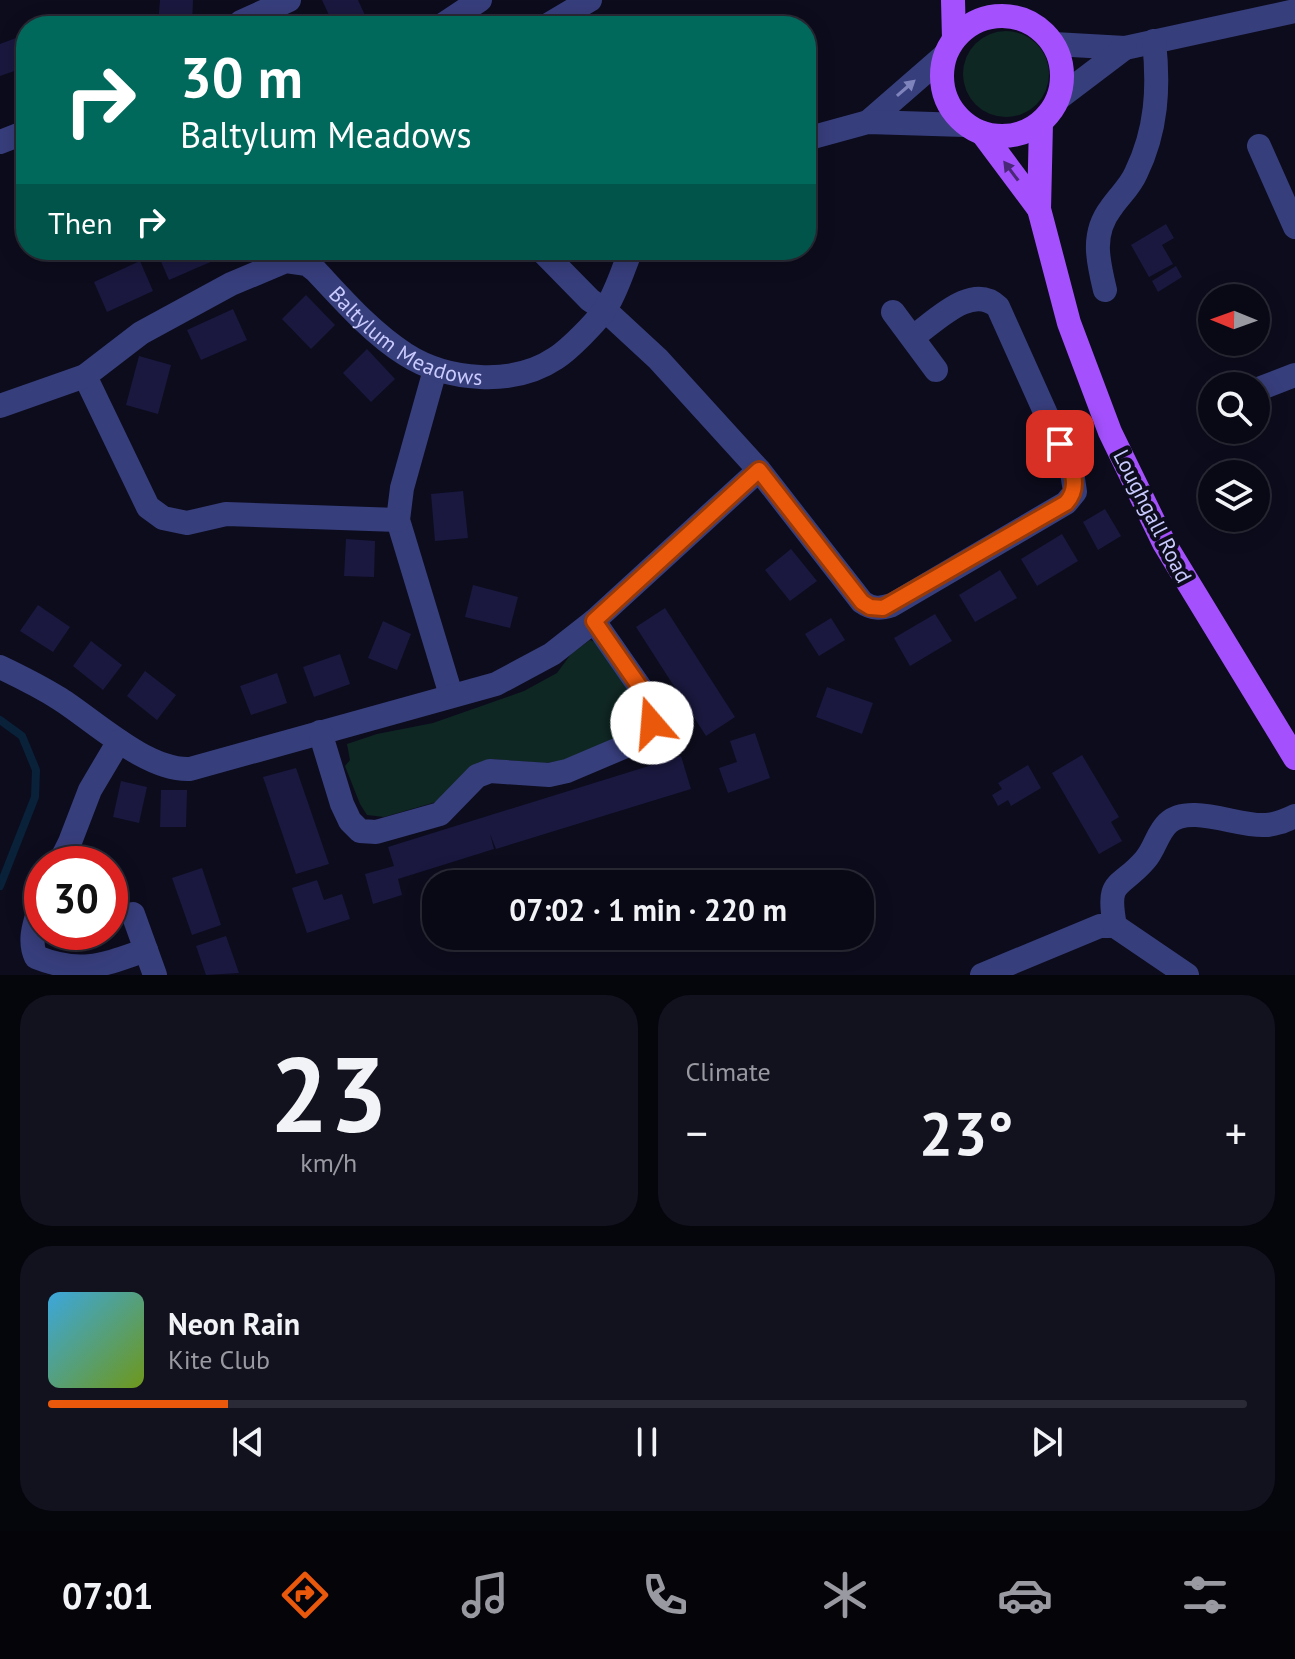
<!DOCTYPE html>
<html lang="en">
<head>
<meta charset="utf-8">
<style>
  body { margin:0; font-family:"PT Sans",sans-serif; background:#12121f; color:#f1f3f6; height:100vh; display:flex; flex-direction:column; font-size:30px; white-space:nowrap }
  * { box-sizing:border-box; margin:0 }
  p { font-size:26px; color:#999aa1 }
  .icon { flex:none; width:44px; height:44px; fill:none; stroke:currentColor; stroke-width:2; stroke-linecap:round; stroke-linejoin:round }
  .map { position:relative; height:975px; overflow:hidden }
  .panel { display:flex; flex-direction:column; gap:20px; padding:20px; background:#05050c; flex:1 }
  .panel>* { flex:none }
  .hud { position:absolute; left:16px; top:16px; width:800px; height:244px; border-radius:32px; box-shadow:0 4px 20px #0003,0 0 0 2px #292a35; background:#00695c; color:#fff; overflow:hidden }
  .needle { width:52px; rotate:271deg }
  .controls { position:absolute; left:1198px; top:284px; display:grid; gap:16px }
  .controls a { display:grid; place-items:center; width:72px; height:72px; border-radius:50%; background:#090916; box-shadow:0 4px 20px #0003,0 0 0 2px #292a35; font-size:40px }
  .speed { position:absolute; left:24px; top:846px; display:flex; gap:16px; font-size:40px; font-weight:700; text-align:center }
  .speed>* { display:grid; place-content:center; width:104px; height:104px; border-radius:50%; background:#090916; box-shadow:0 4px 20px #0003,0 0 0 2px #292a35; line-height:1 }
  .speed .limit { border:12px solid #d22; background:#fff; color:#111 }
  .pin { position:absolute; display:grid; place-items:center; width:68px; height:68px; color:#fff; margin:-34px; border-radius:16px; box-shadow:0 4px 12px #0006 }
  .me { position:absolute; width:88px; margin:-44px; rotate:342deg; stroke-linejoin:round; filter:drop-shadow(0 0 6px #0008) }
  .turn { display:flex; align-items:center; gap:28px; height:168px; padding:0 32px; font-size:36px }
  .turn .icon { width:104px; height:104px; stroke-width:2.5 }
  .turn b { display:block; font-size:56px; line-height:68px }
  .then { display:flex; align-items:center; height:76px; padding:0 32px; background:#0003; gap:16px; font-size:30px }
  .big { font-size:60px; font-weight:700; line-height:1.1 }
  .panel .tile { flex:1; display:flex; flex-direction:column; justify-content:center; gap:12px; min-width:0; padding:0 28px; border-radius:32px; background:#12121f }
  .panel .dial { align-items:center; gap:0 }
  .dial b { font-size:104px; line-height:1 }
  .song { display:flex; align-items:center; gap:24px }
  .cover { width:96px; height:96px; border-radius:12px; background:linear-gradient(135deg,hsl(200 70% 55%),hsl(80 70% 35%)) }
  .played { height:8px; border-radius:4px; background:linear-gradient(90deg,#ea580c 15%,#292a35 15%) }
  .keys { display:flex; justify-content:space-around; direction:ltr }
  .heat { display:flex; justify-content:space-between; align-items:center; font-size:44px; direction:ltr }
  .panel .tiles { flex:1; display:grid; gap:20px; grid-template-columns:1fr 1fr }
  .tile:last-child { grid-column:span 2 }
  .trip { position:absolute; left:422px; top:870px; width:452px; height:80px; border-radius:32px; background:#090916; box-shadow:0 4px 20px #0003,0 0 0 2px #292a35; font-weight:700; line-height:80px; text-align:center }
  .dock { display:flex; height:128px; justify-content:space-around; align-items:center; background:#040409; color:#999aa1 }
  .dock .icon { width:56px; height:56px }
  .dock .current { color:#ea580c }
  .dock b { font-size:36px; color:#f1f3f6 }
  .map>svg:first-child { display:block }
</style>
</head>
<body>
<div class="map">
<svg width="1295" height="975" viewBox="0 0 1295 975">
  <rect width="100%" height="100%" fill="#0c0c1d"/>
  <g fill="#0f2723">
    <circle cx="1006" cy="74" r="43"/>
    <path d="M590 640C618 648 631 690 644 715L637 728 580 758 545 763 490 759 436 802 384 817 367 815 360 804 345 766 350 760 347 744 377 734 433 723 524 691 557 673 571 654Z"/>
  </g>
  <g fill="none" stroke-linecap="round" stroke-linejoin="round">
    <polyline stroke="#092139" stroke-width="8" points="0,720 22,736 36,770 35,797 0,886"/>
  </g>
  <g fill="#1a183e">
    <polygon points="160,0 193,0 192,26 158,26"/>
    <polygon points="322,0 358,0 369,24 334,26"/>
    <polygon points="67,17 87,26 63,26"/>
    <polygon points="16,38 26,67 0,76 0,44"/>
    <polygon points="1166,224 1174,238 1162,245 1173,264 1149,277 1131,245"/>
    <polygon points="156,250 211,250 215,260 169,280"/>
    <polygon points="140,261 153,291 107,312 94,282"/>
    <polygon points="1176,266 1182,277 1158,292 1152,281"/>
    <polygon points="306,295 335,325 311,349 282,319"/>
    <polygon points="233,309 247,340 201,360 187,330"/>
    <polygon points="367,349 395,379 371,402 343,373"/>
    <polygon points="139,356 171,365 158,414 126,405"/>
    <polygon points="463,491 468,538 435,541 431,494"/>
    <polygon points="1105,509 1121,536 1098,550 1083,522"/>
    <polygon points="1062,534 1078,561 1037,586 1021,559"/>
    <polygon points="346,539 375,541 374,577 344,576"/>
    <polygon points="791,549 817,581 790,601 765,570"/>
    <polygon points="1000,570 1017,598 975,622 959,595"/>
    <polygon points="473,585 518,597 510,628 465,617"/>
    <polygon points="38,605 70,627 53,652 20,631"/>
    <polygon points="665,608 735,717 706,736 636,627"/>
    <polygon points="935,614 952,641 910,666 894,638"/>
    <polygon points="831,618 845,640 819,656 805,634"/>
    <polygon points="383,621 411,634 397,670 368,658"/>
    <polygon points="91,641 122,665 103,690 73,666"/>
    <polygon points="340,654 350,684 314,697 303,667"/>
    <polygon points="145,671 176,695 157,720 127,696"/>
    <polygon points="277,673 287,703 251,715 240,686"/>
    <polygon points="827,687 873,703 862,734 816,717"/>
    <polygon points="755,733 770,778 728,793 719,768 737,762 730,741"/>
    <polygon points="1082,755 1119,817 1111,822 1122,841 1099,854 1052,773"/>
    <polygon points="681,756 691,789 496,849 490,834 494,849 398,879 402,895 373,904 365,874 394,866 388,847"/>
    <polygon points="1028,765 1041,788 1011,806 1008,800 998,806 992,795 1002,789 998,783"/>
    <polygon points="296,768 329,864 296,874 263,777"/>
    <polygon points="121,781 147,787 139,823 113,817"/>
    <polygon points="161,790 187,790 186,827 160,827"/>
    <polygon points="202,868 221,925 192,935 172,878"/>
    <polygon points="317,880 324,900 342,894 350,919 307,933 292,888"/>
    <polygon points="226,936 239,973 206,975 196,946"/>
  </g>
  <g fill="none" stroke-linecap="round" stroke-linejoin="round">
    <g stroke="#373e7c" stroke-width="24">
      <polyline points="241,22 289,0"/>
      <polyline points="441,26 480,0"/>
      <polyline points="546,26 590,0"/>
      <polyline points="1054,44 1125,48 1295,11"/>
      <polyline points="1059,98 1125,48"/>
      <polyline points="868,122 945,55"/>
      <polyline points="806,139 868,122 965,125"/>
      <polyline points="0,142 26,132"/>
      <polyline points="1259,146 1295,227"/>
      <path d="M541 250 590 300 605 310 658 359 759 470 862 602C872 609 880 609 892 605L1066 503 1075 492 1072 472 998 307C972 282 935 322 913 337"/>
      <path d="M1105 290C1098 261 1091 234 1111 208 1119 196 1130 187 1136 173 1157 130 1159 87 1154 41"/>
      <polyline points="893,312 936,370"/>
      <polyline points="435,370 402,488 398,520 451,695"/>
      <polyline points="85,376 148,507 163,518 187,523 226,514 398,520"/>
      <polyline points="1256,390 1295,375"/>
      <path id="s1" d="M0 406 85 376 141 333 231 284 286 261 307 264 316 271C344 301 371 332 405 354 447 381 513 387 556 358 570 349 594 324 604 311 616 294 623 269 631 250"/>
      <path d="M0 667C21 677 41 687 60 699 96 722 147 771 190 769L496 684 552 654 594 621 759 470"/>
      <polyline points="320,732 342,804 350,821 360,831 376,832 440,814 477,776 490,771 549,775 567,771 640,740 652,723 651,703 594,621"/>
      <polyline points="59,864 70,842 90,790 119,741"/>
      <path d="M42 899C37 918 27 938 36 957 81 975 103 965 146 950"/>
      <polyline points="133,914 155,975"/>
      <polyline points="982,975 1100,926 1115,926"/>
      <path d="M1187 975 1115 926C1106 878 1119 890 1145 860 1155 849 1157 833 1168 823 1189 803 1239 827 1265 825 1276 825 1286 820 1295 816"/>
    </g>
    <g stroke="#a451fd" stroke-width="24">
      <polyline points="953,0 954,39"/>
      <circle cx="1002" cy="76" r="60"/>
      <polyline points="1041,123 1039,209 1069,323 1110,432 1164,543 1295,758"/>
      <polyline points="983,134 1039,209"/>
    </g>
  </g>
  <defs><path id="oneway-solid" d="M-6-.8H1V-3.2L6.5 0L1 3.2V.8H-6Z" transform="scale(2)"/></defs>
  <use fill="#8084bd" href="#oneway-solid" transform="translate(906 88) rotate(-41)"/>
  <use fill="#492877" href="#oneway-solid" transform="translate(1011 171) rotate(-127)"/>
  <g fill="none" stroke-linecap="round" stroke-linejoin="round">
    <g stroke="#983908" stroke-width="20">
      <path id="route" d="M652 723 651 703 594 621 759 470 862 602 870 607 883 608 1066 503C1083 484 1069 464 1060 444"/>
    </g>
    <use href="#route" stroke="#ea580c" stroke-width="14"/>
  </g>
  <g text-anchor="middle" dominant-baseline="central" stroke-width="8" stroke-linejoin="round" paint-order="stroke">
    <g font-size="22" fill="#c9cafe" stroke="#0c0c1d">
      <text stroke="none"><textPath href="#s1" startOffset="470">Baltylum Meadows</textPath></text>
      <text transform="translate(1153 516) rotate(63)">Loughgall Road</text>
    </g>
  </g>
</svg>
<div class="controls">
<a><svg class="needle" viewBox="-14 -14 28 28"><path d="M0-13l5 13h-10z" fill="#e53935"/><path d="M0 13l5-13h-10z" fill="#999aa1"/></svg></a>
<a><svg class="icon" aria-label="search" viewBox="0 0 24 24"><circle cx="10" cy="10" r="6"/><path d="M15 15l6 6"/></svg></a>
<a><svg class="icon" aria-label="layers" viewBox="0 0 24 24"><path d="M12 4l9 5-9 5-9-5zM3 14l9 5 9-5"/></svg></a>
</div>
<div class="speed"><div class="limit">30</div></div>
<div class="pin" style="left:1060px;top:444px;background:#d93025"><svg class="icon" aria-label="arrive" viewBox="0 0 24 24"><path d="M6 21V4h12l-3 4 3 4H6"/></svg></div>
<svg class="me" style="left:652px;top:723px" viewBox="-20 -20 40 40"><circle r="19" fill="#fff"/><path d="M0-13L10 11 0 6-10 11z" fill="#ea580c"/></svg>
<div class="trip">07:02 · 1 min · 220 m</div>
<div class="hud">
<div class="turn"><svg class="icon" aria-label="right" viewBox="0 0 24 24"><path d="M7 20v-9h11M14 6l5 5-5 5"/></svg><div><b>30 m</b>Baltylum Meadows</div></div>
<div class="then">Then<svg class="icon" aria-label="right" viewBox="0 0 24 24"><path d="M7 20v-9h11M14 6l5 5-5 5"/></svg></div>
</div>
</div>
<section class="panel">
<div class="tiles">
<div class="tile dial"><b>23</b><p>km/h</p></div>
<div class="tile"><p>Climate</p>
<div class="heat"><a>−</a><b class="big">23°</b><a>+</a></div>
</div>
<div class="tile">
<div class="song"><i class="cover"></i><div><b>Neon Rain</b><p>Kite Club</p></div></div>
<div class="played"></div>
<div class="keys"><svg class="icon" aria-label="previous" viewBox="0 0 24 24"><path d="M18 5L8 12l10 7zM5 5v14"/></svg><svg class="icon" aria-label="pause" viewBox="0 0 24 24"><path d="M8 5v14M16 5v14"/></svg><svg class="icon" aria-label="next" viewBox="0 0 24 24"><path d="M6 5l10 7-10 7zM19 5v14"/></svg></div>
</div>
</div>
</section>
<nav class="dock">
<b>07:01</b>
<svg class="icon current" aria-label="directions" viewBox="0 0 24 24"><path d="M12 3l9 9-9 9-9-9zM9 14v-3h6M13 9l2 2-2 2"/></svg>
<svg class="icon" aria-label="music" viewBox="0 0 24 24"><path d="M9 18V5l10-2v13"/><circle cx="6" cy="18" r="3"/><circle cx="16" cy="16" r="3"/></svg>
<svg class="icon" aria-label="phone" viewBox="0 0 24 24"><path d="M5 4h4l2 5-3 2q2 4 5 5l2-3 5 2v4C11 20 4 13 5 4z"/></svg>
<svg class="icon" aria-label="climate" viewBox="0 0 24 24"><path d="M12 3v18M4 7l16 10M4 17L20 7"/></svg>
<svg class="icon" aria-label="car" viewBox="0 0 24 24"><path d="M5 17H2v-5l4-1 3-4h7l3 4 3 1v5h-3M9 17h6M6 11h13"/><circle cx="7" cy="17" r="2"/><circle cx="17" cy="17" r="2"/></svg>
<svg class="icon" aria-label="filters" viewBox="0 0 24 24"><path d="M4 7h16M4 17h16"/><circle cx="9" cy="7" r="2"/><circle cx="15" cy="17" r="2"/></svg>
</nav>
</body>
</html>
